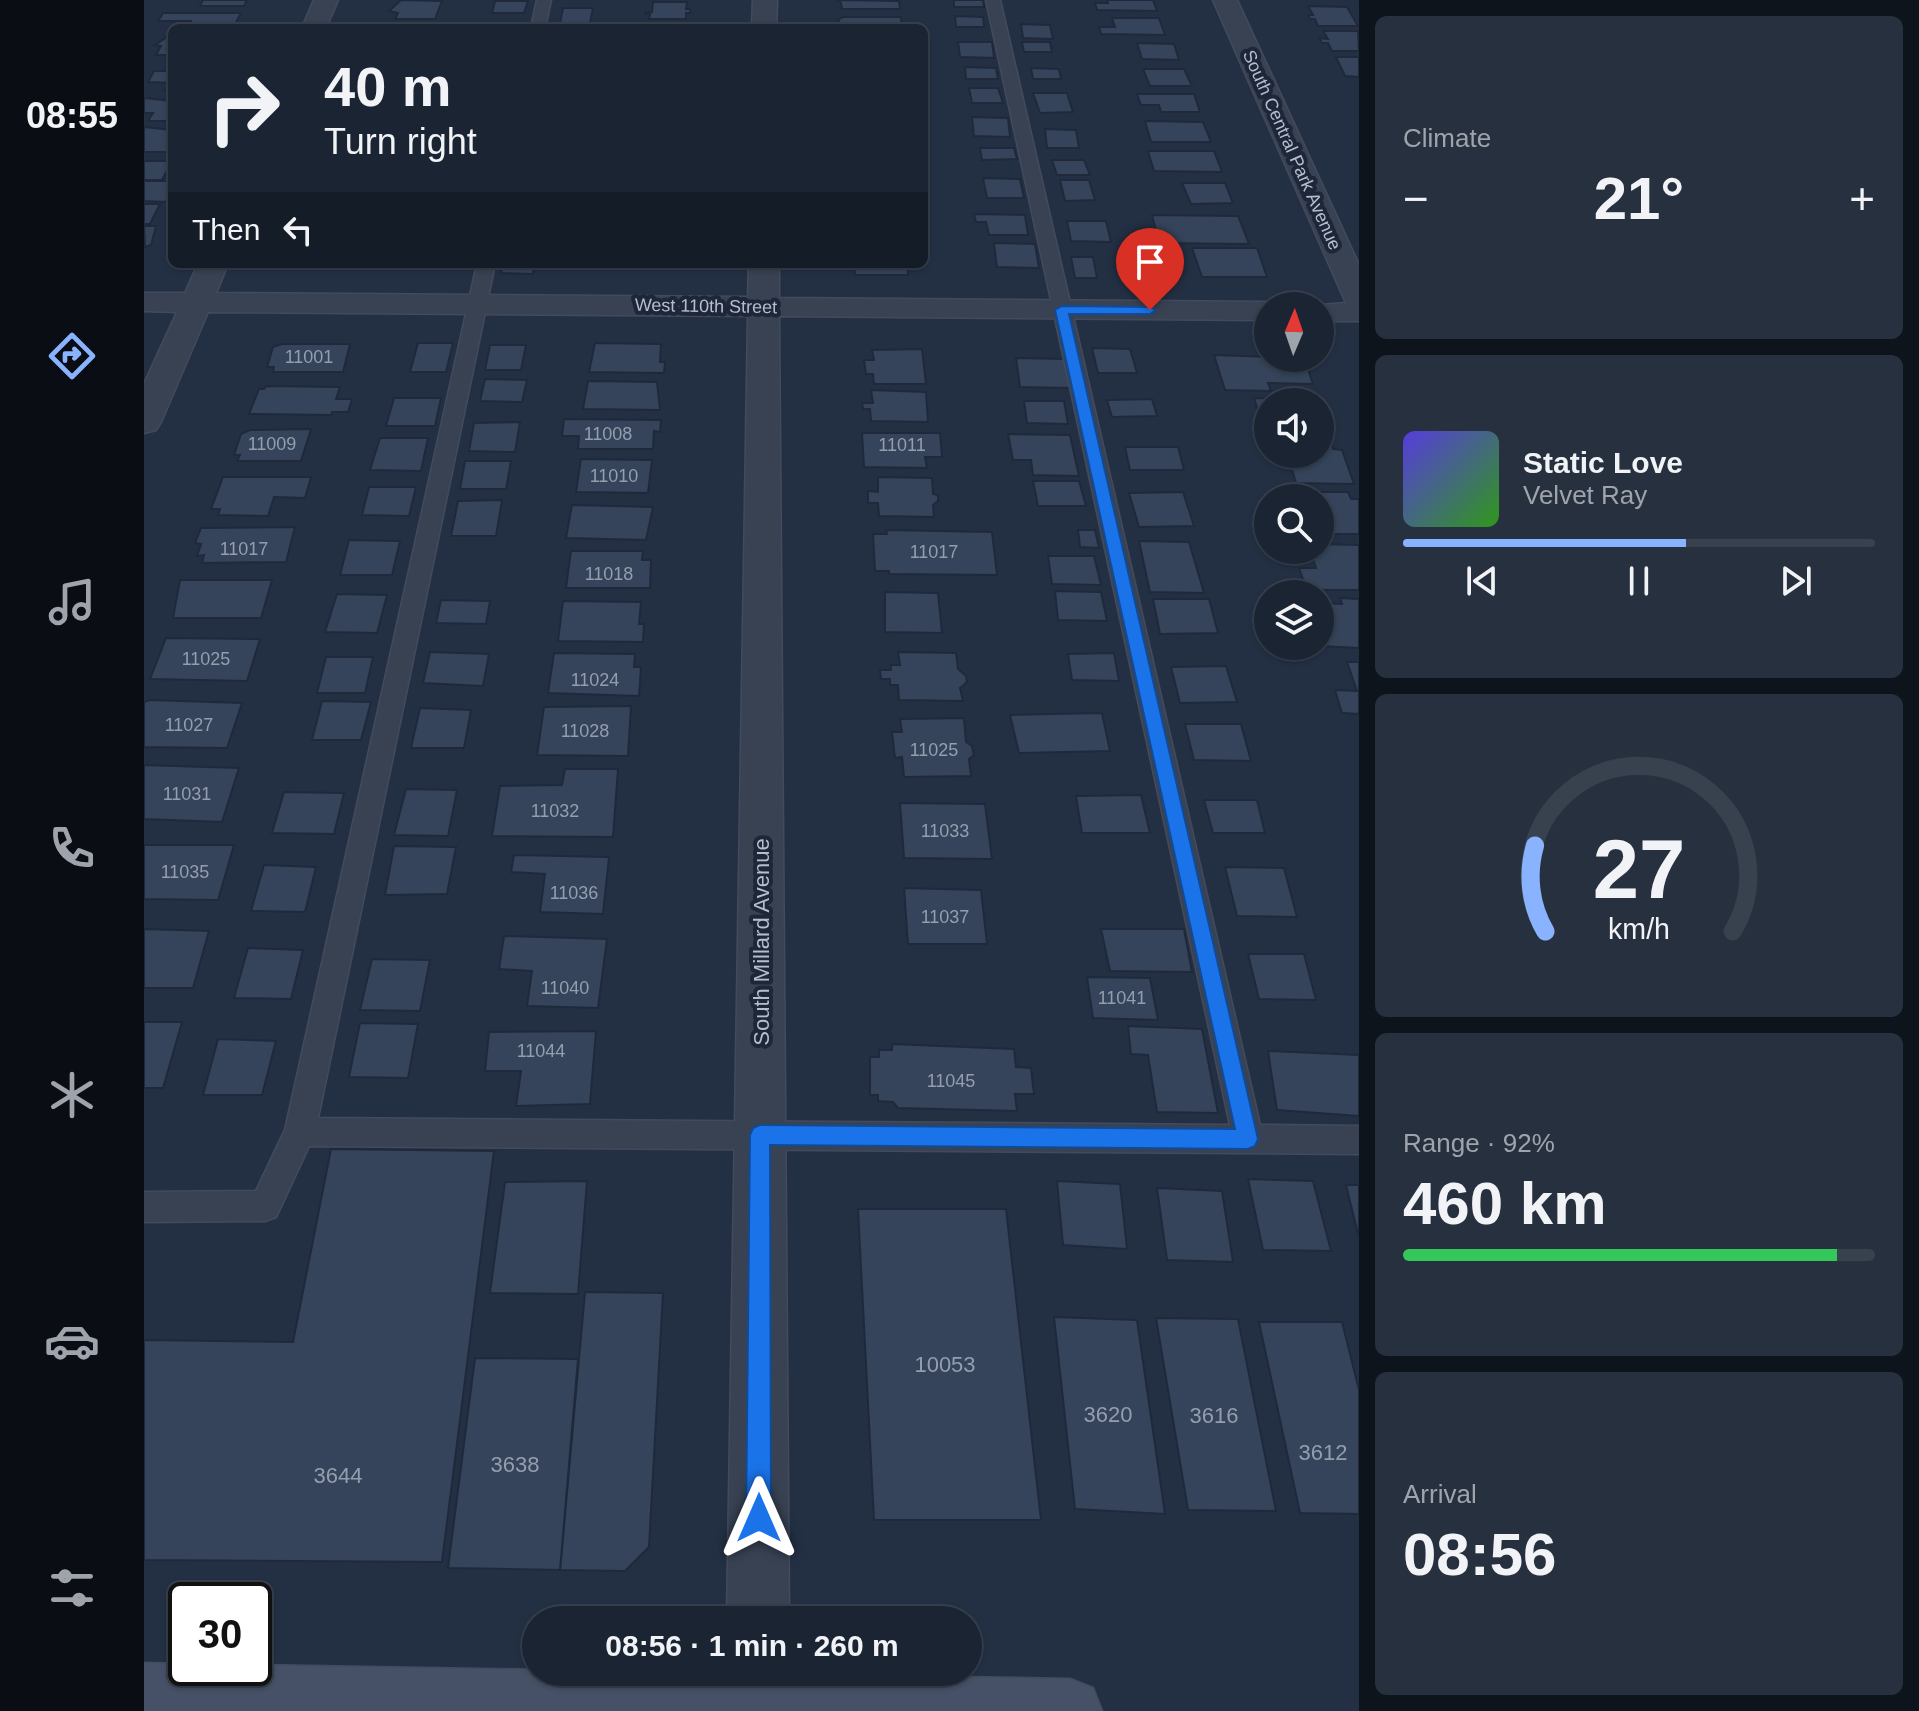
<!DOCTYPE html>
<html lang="en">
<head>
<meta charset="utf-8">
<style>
  body { margin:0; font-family:Arial,sans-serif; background:#27303f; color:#f1f3f6; height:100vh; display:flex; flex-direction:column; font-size:30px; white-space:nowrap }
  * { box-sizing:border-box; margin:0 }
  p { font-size:26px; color:#9fa4ac }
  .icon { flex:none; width:44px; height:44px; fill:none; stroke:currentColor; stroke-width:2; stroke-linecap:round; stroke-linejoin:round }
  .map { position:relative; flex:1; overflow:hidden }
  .side { display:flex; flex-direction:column; gap:16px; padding:16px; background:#0e141c; width:560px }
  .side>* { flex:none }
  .guide { position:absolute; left:24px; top:24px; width:760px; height:244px; border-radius:12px; box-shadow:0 2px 6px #0004,0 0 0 2px #38414e; background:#1a2433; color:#f1f3f6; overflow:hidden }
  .needle { width:52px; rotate:2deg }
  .tools { position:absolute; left:1110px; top:292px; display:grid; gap:16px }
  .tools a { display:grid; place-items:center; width:80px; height:80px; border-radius:50%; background:#1a2433; box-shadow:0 2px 6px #0004,0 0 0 2px #38414e; font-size:40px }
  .speed { position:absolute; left:24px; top:1582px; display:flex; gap:16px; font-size:40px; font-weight:700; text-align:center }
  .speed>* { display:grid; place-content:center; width:104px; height:104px; border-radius:50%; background:#1a2433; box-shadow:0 2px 6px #0004,0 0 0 2px #38414e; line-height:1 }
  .speed .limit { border:4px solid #111; border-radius:12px; background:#fff; color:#111 }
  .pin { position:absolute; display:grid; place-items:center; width:68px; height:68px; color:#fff; margin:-82px -34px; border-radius:50% 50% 50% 0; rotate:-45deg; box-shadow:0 0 8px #0007 }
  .pin .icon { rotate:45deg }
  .me { position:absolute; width:88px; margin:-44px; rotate:0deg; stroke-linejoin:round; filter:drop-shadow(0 0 6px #0008) }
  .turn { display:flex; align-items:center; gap:28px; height:168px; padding:0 24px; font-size:36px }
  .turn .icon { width:104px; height:104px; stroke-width:2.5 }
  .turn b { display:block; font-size:56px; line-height:68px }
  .then { display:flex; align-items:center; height:76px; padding:0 24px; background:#0003; gap:16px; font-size:30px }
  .big { font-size:60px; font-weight:700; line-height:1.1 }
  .side .widget { flex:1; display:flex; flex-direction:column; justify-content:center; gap:12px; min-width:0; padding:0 28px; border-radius:12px; background:#27303f }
  .side .dial { align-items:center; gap:0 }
  .dial svg { height:208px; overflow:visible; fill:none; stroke:#38414e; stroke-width:7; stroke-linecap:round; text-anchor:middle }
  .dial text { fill:#f1f3f6; stroke:none }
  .song { display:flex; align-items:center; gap:24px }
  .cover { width:96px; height:96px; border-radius:12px; background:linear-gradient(135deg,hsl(250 70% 55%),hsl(110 70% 35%)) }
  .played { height:8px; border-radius:4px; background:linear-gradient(90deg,#89b2ff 60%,#38414e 60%) }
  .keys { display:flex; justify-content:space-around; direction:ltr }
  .heat { display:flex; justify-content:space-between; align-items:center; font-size:44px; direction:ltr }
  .charge { height:12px; border-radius:6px; background:linear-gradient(90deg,#34c759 92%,#38414e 0) }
  .trip { position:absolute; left:378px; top:1606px; width:460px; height:80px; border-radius:40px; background:#1a2433; box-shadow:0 2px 6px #0004,0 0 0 2px #38414e; font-weight:700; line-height:80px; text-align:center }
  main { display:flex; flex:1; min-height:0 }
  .tab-bar { display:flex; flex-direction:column; width:144px; justify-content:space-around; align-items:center; background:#0a0e14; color:#9fa4ac }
  .tab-bar .icon { width:56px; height:56px }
  .tab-bar .current { color:#89b2ff }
  .tab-bar b { font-size:36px; color:#f1f3f6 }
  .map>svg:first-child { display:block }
</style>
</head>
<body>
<main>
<nav class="tab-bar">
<b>08:55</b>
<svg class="icon current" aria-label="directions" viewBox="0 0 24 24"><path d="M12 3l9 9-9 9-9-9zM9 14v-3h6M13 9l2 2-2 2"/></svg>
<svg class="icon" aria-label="music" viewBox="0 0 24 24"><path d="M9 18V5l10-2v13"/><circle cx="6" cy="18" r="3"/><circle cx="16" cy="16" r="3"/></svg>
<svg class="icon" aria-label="phone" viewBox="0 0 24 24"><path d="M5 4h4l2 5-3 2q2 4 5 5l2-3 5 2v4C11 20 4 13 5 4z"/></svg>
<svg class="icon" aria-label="climate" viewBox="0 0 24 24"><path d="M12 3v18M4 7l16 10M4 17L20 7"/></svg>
<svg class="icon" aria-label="car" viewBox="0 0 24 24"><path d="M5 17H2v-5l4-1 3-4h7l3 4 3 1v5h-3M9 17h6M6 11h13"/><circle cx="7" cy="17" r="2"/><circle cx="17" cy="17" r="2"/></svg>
<svg class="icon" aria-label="filters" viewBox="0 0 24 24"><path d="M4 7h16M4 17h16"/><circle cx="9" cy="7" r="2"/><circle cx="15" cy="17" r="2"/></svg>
</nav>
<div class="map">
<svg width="1215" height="1711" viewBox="0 0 1215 1711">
  <rect width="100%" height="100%" fill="#233044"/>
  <g fill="#35445a" stroke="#1f293b" stroke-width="2">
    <polygon points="59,0 103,0 100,6 56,6"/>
    <polygon points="257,0 298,1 291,19 251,19 254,13 245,11"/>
    <polygon points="693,0 755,1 756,9 698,9 697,3"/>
    <polygon points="810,0 839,0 840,7 810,7"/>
    <polygon points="963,0 1009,0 1013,11 953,10 951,3 964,3"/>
    <polygon points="351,1 384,1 380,13 348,13"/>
    <polygon points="509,2 543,2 542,9 546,9 546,13 542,13 542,19 505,19 506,14 501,14 501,12 508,12"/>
    <polygon points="1164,6 1203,7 1214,26 1174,26 1171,19 1166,19 1164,15 1169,15"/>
    <polygon points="419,8 449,8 446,23 416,23"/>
    <polygon points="19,13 97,13 89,28 44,28 47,21 14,21"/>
    <polygon points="811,16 839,17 840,27 812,27"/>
    <polygon points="699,17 757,17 758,28 699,28 694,20"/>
    <polygon points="968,18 1015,18 1021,35 957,34 955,27 971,27"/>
    <polygon points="246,24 290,24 289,28 245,28"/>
    <polygon points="877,24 906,25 909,39 879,38"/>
    <polygon points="1179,31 1214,31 1215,51 1188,51 1184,43 1178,43 1175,38 1184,39"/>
    <polygon points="23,37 28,37 28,55 12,55 17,46 11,45"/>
    <polygon points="814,42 848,42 850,58 816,57"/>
    <polygon points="878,42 906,42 908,52 880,52"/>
    <polygon points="993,43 1030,44 1035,60 998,59"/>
    <polygon points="1192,57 1215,57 1215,77 1201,76"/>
    <polygon points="821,67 852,68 854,79 822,79"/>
    <polygon points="887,68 915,69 917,79 889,79"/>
    <polygon points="999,69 1040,69 1048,86 1006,86"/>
    <polygon points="10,71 28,71 28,91 21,91 26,83 4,82"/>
    <polygon points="825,88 854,88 859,103 828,103"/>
    <polygon points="889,93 923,93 929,112 896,113"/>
    <polygon points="993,94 1050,94 1056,112 1017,112 1015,105 997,105"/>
    <polygon points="0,98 28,101 28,121 4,121 9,113 0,113"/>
    <polygon points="828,117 864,118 866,137 830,136"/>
    <polygon points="1001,121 1059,122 1067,142 1007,142"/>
    <polygon points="0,127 28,130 26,152 0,152"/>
    <polygon points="901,129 932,130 935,148 903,148"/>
    <polygon points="836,148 870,148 873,159 838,160"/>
    <polygon points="1004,151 1070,151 1078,172 1010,171"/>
    <polygon points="908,160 940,160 946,175 913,175"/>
    <polygon points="0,161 28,161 18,180 0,180"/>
    <polygon points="839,178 876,179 880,198 843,198"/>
    <polygon points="916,180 945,180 951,200 921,201"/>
    <polygon points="0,181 28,181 22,202 0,201"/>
    <polygon points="1038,183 1081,183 1089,203 1047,204"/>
    <polygon points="0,204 16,204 6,224 0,224"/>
    <polygon points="830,214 881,215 884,235 845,235 842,222 832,222"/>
    <polygon points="1008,215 1094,216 1105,244 1015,243"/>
    <polygon points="923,221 962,221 967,242 927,241"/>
    <polygon points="0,226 12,226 7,245 1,247"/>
    <polygon points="850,243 891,244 895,268 853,267"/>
    <polygon points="1048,248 1113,248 1123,277 1058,277"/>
    <polygon points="927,257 949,257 953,278 931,278"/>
    <polygon points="359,264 391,264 389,274 357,273"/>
    <polygon points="456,264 523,264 523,268 455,268"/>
    <polygon points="715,264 763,264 764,275 711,275 710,265"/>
    <polygon points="274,343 309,343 302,372 266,372"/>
    <polygon points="451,343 517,344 516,362 521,362 520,373 445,372"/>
    <polygon points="138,344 206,344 199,372 129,372 130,367 123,367 129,347"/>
    <polygon points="346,345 382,345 377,370 341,370"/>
    <polygon points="948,348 986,349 993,373 954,373"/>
    <polygon points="778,349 782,384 730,384 729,374 722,374 720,360 730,360 728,350"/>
    <polygon points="1070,355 1160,358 1169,384 1124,383 1127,391 1081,390"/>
    <polygon points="872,358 920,359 926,388 876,387"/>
    <polygon points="341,379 383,380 378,402 336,401"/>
    <polygon points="444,381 513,382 516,410 439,409"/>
    <polygon points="122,386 196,387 192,399 208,399 204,412 188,412 187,415 105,414 115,389 120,389"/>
    <polygon points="727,390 782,392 784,422 727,421 726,409 719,409 718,403 729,403"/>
    <polygon points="250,398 297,398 291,426 242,426"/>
    <polygon points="1110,398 1168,399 1169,402 1124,402 1124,435 1121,435"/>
    <polygon points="1008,399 1013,416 968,417 963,400"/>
    <polygon points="880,401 920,401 924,424 883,423"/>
    <polygon points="1176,405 1178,405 1190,436 1176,436"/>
    <polygon points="420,419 517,420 516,432 510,431 509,449 434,449 435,436 418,436"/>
    <polygon points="376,422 371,452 325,451 330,423"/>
    <polygon points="167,429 157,461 93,461 96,455 90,455 97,434 106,430"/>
    <polygon points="718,433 796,433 798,457 781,457 783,468 720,467"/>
    <polygon points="864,434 926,435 935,476 889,475 887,460 869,460"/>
    <polygon points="236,438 284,438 277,471 226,470"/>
    <polygon points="1176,444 1188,444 1189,449 1198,450 1210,484 1152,483 1146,463 1139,462 1136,454 1176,454"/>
    <polygon points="981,447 1034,447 1040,470 986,470"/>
    <polygon points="437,459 508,460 504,493 432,492"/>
    <polygon points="321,461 367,461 362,489 316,489"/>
    <polygon points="79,477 167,477 161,498 130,497 124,516 74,515 76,509 67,509"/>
    <polygon points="734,477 788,478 789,494 794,495 794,501 789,505 790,517 735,516 734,503 724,503 724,491 734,492"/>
    <polygon points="889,481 935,481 942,506 894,506"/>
    <polygon points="225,487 272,487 265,516 218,515"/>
    <polygon points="1039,492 1050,526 995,527 985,493"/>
    <polygon points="1145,492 1204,492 1207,499 1215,499 1215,534 1176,534 1176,498 1124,498 1124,503 1122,497 1147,497"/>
    <polygon points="358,500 352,536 307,536 314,501"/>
    <polygon points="428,505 509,507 502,540 422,538"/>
    <polygon points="151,527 142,562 58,563 60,555 53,556 57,544 51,543 57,528"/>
    <polygon points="742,530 848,532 853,575 745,574 745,571 731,571 729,534 743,534"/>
    <polygon points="934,530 951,530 955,548 936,547"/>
    <polygon points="205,540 256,541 248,575 196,575"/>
    <polygon points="995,541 1045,542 1060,593 1006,592"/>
    <polygon points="1176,544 1215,545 1215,590 1163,590 1155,568 1172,568 1166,550 1176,550"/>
    <polygon points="427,551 499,551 498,560 507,560 506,588 422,588"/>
    <polygon points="904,556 950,556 957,585 908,584"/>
    <polygon points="36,580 128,580 117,618 29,618"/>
    <polygon points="911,591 957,592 963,621 914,620"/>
    <polygon points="741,592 794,593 798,633 741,632"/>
    <polygon points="193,594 243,595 233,633 181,632"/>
    <polygon points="1196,598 1215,599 1215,648 1177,646 1176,603 1198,604"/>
    <polygon points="1009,599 1065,599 1074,633 1016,634"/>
    <polygon points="297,600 346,601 342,624 292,623"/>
    <polygon points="419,601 497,602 495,624 500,624 499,642 414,641"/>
    <polygon points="22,638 116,639 103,681 6,679"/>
    <polygon points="286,652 345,654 339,686 279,683"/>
    <polygon points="754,652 812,653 814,669 822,676 823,682 816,688 819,701 755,700 754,685 746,685 746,679 737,679 736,670 747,670 747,665 756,665"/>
    <polygon points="410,653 491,654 490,667 497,667 495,696 404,693"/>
    <polygon points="970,653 975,681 928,680 924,654"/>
    <polygon points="182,657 229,657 221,693 173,693"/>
    <polygon points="1203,662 1215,662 1215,714 1198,713 1191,690 1213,691"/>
    <polygon points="1082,666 1093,702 1036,703 1027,667"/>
    <polygon points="6,700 98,703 83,748 0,747 0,702"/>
    <polygon points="178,701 227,702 217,740 168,740"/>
    <polygon points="487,706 484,756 393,755 400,707"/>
    <polygon points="276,708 327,710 320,748 267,748"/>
    <polygon points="958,713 966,751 875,753 866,715"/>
    <polygon points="820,718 822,742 828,746 830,755 825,759 827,776 760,777 758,757 751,758 748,732 758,732 756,719"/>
    <polygon points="1041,724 1097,724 1107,761 1050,760"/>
    <polygon points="0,765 95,768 78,822 0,819"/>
    <polygon points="421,769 474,769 469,837 348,836 356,786 418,785"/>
    <polygon points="262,789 313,790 304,836 250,835"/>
    <polygon points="140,792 200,793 190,834 128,833"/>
    <polygon points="997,795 1006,833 938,833 932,796"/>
    <polygon points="1060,800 1113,800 1121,833 1069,833"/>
    <polygon points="756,803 841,804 848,859 760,858"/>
    <polygon points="0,845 90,845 74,900 0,899"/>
    <polygon points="250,846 312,847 303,894 241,895"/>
    <polygon points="370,855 465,857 459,914 396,912 401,874 367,872"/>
    <polygon points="120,865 172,867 161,912 107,911"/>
    <polygon points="1081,867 1140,868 1153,917 1093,916"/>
    <polygon points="760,888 837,890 843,944 764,944"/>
    <polygon points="0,929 65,931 49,988 0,988"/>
    <polygon points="957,929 1040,929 1048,972 966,971"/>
    <polygon points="360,936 463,939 454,1008 383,1006 388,971 355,969"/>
    <polygon points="104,948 159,950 147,999 90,998"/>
    <polygon points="1104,954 1160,954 1172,1000 1115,999"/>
    <polygon points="228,959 286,960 276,1011 216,1010"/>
    <polygon points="943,977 1006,978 1014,1020 949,1018"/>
    <polygon points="0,1022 38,1022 19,1088 0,1088"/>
    <polygon points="216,1023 274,1024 264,1078 205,1077"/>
    <polygon points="984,1026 1058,1029 1074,1113 1013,1112 1004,1055 987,1054"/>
    <polygon points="452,1031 446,1104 372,1106 377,1071 341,1071 345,1032"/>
    <polygon points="74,1039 132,1041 118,1095 59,1095"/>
    <polygon points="748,1044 870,1049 872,1067 887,1068 890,1094 871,1094 873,1111 754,1108 749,1102 734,1101 734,1095 726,1095 726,1057 735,1057 735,1050 748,1050"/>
    <polygon points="1124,1051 1215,1055 1215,1116 1133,1110"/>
    <polygon points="187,1149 350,1151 298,1562 0,1560 0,1340 149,1342"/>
    <polygon points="1104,1179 1169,1181 1187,1251 1119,1250"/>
    <polygon points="443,1181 434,1294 346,1293 361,1182"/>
    <polygon points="913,1181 976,1184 983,1249 919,1245"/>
    <polygon points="1202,1185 1215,1185 1215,1238"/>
    <polygon points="1013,1188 1078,1191 1089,1262 1023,1260"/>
    <polygon points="714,1209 862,1209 897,1520 730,1520"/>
    <polygon points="441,1292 519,1293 505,1547 481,1571 416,1570"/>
    <polygon points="910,1317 993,1320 1021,1514 931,1509"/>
    <polygon points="1012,1318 1094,1319 1132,1511 1044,1510"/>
    <polygon points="1115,1322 1198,1322 1215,1390 1215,1514 1156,1513"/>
    <polygon points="331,1358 434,1359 416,1570 304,1568"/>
  </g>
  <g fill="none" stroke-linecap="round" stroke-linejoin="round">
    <g stroke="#424b5d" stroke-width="3">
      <g id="service">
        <polygon points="393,0 407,0 401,28 387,28"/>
        <polygon points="842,0 856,0 1116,1125 1215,1126 1215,1154 165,1146 132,1217 121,1221 0,1222 0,1192 112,1191 141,1130 333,264 351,264 174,1118 1086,1125"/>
      </g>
    </g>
    <g stroke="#424b5d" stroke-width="3">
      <g id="minor">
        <polygon points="170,0 194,0 182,28 158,28"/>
        <polygon points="609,0 633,0 632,28 608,28"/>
        <polygon points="1069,0 1093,0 1215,265 1215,321 1176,321 1176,306 1165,306 1202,303"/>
        <polygon points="54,264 84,264 72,293 604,297 605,264 635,264 635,298 1124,302 1136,306 1124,306 1124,320 635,316 645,1620 583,1620 604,316 64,312 17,422 12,430 0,433 0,384 33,312 0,311 0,293 41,293"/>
      </g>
    </g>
    <g stroke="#424b5d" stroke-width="3">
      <polygon id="secondary" points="0,1663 42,1664 42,1668 110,1668 110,1665 926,1679 949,1688 958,1711 0,1711"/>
    </g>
    <use href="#service" fill="#384253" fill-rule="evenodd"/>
    <use href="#minor" fill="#384253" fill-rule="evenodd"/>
    <use href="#secondary" fill="#465167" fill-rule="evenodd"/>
  </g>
  <polygon fill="#1a73e8" stroke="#114b97" stroke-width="2" points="918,306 1006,307 1012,310 1006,314 925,314 1114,1139 1111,1146 1104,1149 626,1145 627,1518 624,1527 615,1531 606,1527 602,1518 606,1135 609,1128 616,1125 1091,1129 911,310"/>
  <g text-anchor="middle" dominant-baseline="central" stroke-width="8" stroke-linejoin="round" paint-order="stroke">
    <g font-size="18" fill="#b5becd" stroke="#1d2739">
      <text transform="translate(1148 150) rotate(66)">South Central Park Avenue</text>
      <text transform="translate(562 306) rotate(1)">West 110th Street</text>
    </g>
    <g font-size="18" fill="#939eae">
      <text x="165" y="357">11001</text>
      <text x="464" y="434">11008</text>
      <text x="128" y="444">11009</text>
      <text x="758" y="445">11011</text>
      <text x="470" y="476">11010</text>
      <text x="100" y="549">11017</text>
      <text x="790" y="552">11017</text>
      <text x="465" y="574">11018</text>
      <text x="62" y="659">11025</text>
      <text x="451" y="680">11024</text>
      <text x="45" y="725">11027</text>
      <text x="441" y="731">11028</text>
      <text x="790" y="750">11025</text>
      <text x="43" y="794">11031</text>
      <text x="411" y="811">11032</text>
      <text x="801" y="831">11033</text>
      <text x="41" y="872">11035</text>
      <text x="430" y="893">11036</text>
      <text x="801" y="917">11037</text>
      <text x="421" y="988">11040</text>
      <text x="978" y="998">11041</text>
      <text x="397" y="1051">11044</text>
      <text x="807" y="1081">11045</text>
    </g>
    <g font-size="22" fill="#b5becd" stroke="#1d2739">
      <text transform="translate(617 942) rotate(-90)">South Millard Avenue</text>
    </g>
    <g font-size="22" fill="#939eae">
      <text x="801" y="1364">10053</text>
      <text x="964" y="1414">3620</text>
      <text x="1070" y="1415">3616</text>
      <text x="1179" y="1452">3612</text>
      <text x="371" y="1464">3638</text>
      <text x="194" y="1475">3644</text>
    </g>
  </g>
</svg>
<div class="tools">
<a><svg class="needle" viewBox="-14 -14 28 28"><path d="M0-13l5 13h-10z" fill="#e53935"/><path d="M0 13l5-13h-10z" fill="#9fa4ac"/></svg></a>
<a><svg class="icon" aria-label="sound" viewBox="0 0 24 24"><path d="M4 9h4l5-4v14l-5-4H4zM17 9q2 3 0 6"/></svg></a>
<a><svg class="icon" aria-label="search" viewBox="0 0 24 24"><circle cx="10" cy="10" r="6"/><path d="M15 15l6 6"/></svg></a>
<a><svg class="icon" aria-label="layers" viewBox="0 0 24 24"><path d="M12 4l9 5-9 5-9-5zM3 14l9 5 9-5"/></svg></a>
</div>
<div class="speed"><div class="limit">30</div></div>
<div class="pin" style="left:1006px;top:310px;background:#d93025"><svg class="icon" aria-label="arrive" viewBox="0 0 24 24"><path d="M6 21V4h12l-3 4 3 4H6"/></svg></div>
<svg class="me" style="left:615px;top:1518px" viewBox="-20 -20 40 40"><path d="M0-17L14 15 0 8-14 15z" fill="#1a73e8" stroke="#fff" stroke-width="4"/></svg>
<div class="trip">08:56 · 1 min · 260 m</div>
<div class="guide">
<div class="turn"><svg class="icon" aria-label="right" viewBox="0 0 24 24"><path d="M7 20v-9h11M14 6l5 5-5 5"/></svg><div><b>40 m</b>Turn right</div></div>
<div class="then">Then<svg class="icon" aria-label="left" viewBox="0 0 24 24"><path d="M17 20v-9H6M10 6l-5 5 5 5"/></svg></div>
</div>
</div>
<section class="side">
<div class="widget"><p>Climate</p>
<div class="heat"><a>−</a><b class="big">21°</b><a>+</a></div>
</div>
<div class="widget">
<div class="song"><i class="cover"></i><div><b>Static Love</b><p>Velvet Ray</p></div></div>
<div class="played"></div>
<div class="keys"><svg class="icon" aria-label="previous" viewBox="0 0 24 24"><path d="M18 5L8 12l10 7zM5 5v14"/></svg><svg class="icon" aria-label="pause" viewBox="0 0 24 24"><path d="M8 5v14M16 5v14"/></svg><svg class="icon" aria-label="next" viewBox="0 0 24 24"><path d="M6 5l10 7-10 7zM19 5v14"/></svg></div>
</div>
<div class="widget dial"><svg viewBox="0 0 100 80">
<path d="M14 69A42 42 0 1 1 86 69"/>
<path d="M14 69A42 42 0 0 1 10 36" stroke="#89b2ff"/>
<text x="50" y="56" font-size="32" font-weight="700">27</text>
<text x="50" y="72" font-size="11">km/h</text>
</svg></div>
<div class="widget"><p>Range · 92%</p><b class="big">460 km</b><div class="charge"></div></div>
<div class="widget"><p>Arrival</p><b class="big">08:56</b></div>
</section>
</main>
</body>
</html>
